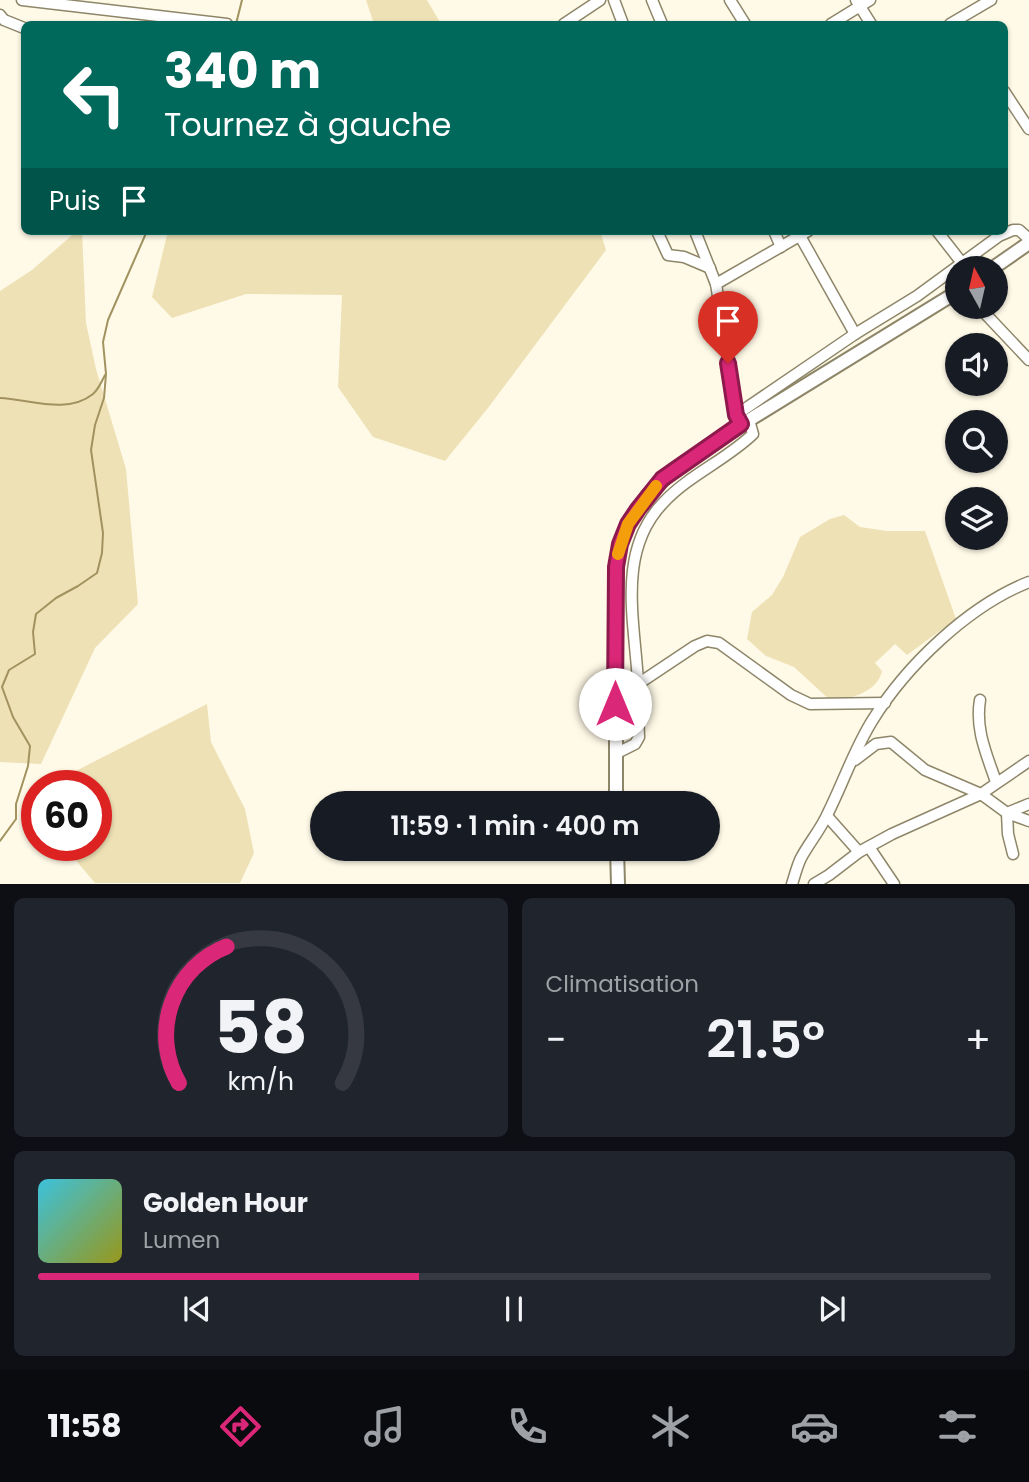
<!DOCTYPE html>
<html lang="fr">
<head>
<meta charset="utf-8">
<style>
  body { margin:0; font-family:Poppins,sans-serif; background:#20242c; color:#f1f3f6; height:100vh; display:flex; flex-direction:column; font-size:26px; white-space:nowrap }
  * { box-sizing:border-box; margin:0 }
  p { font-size:23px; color:#9ea1a6 }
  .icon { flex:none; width:38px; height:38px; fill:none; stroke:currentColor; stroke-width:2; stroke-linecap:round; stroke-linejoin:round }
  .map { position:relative; height:884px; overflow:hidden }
  .sheet { display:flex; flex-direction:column; gap:14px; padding:14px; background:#0d0f14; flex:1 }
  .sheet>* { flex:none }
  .hud { position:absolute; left:21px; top:21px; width:987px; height:214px; border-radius:10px; box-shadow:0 2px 5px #0004; background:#00695c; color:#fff; overflow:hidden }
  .needle { width:46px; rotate:352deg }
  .buttons { position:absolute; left:945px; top:256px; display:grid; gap:14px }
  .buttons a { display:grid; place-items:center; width:63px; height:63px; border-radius:50%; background:#171b24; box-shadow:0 2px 5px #0004; font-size:35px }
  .speed { position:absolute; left:21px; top:770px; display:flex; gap:14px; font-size:35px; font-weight:700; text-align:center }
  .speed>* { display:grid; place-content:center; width:91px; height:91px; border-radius:50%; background:#171b24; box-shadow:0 2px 5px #0004; line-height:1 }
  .speed .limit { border:10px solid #d22; background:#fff; color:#111 }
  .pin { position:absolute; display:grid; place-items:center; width:60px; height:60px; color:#fff; margin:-72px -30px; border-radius:50% 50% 50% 0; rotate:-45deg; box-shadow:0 0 7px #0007 }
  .pin .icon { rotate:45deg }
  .me { position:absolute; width:77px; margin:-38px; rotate:0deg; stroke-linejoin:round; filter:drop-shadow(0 0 5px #0008) }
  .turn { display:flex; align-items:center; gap:24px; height:147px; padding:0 28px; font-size:32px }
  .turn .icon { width:91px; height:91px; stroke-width:2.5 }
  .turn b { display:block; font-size:49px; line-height:60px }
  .then { display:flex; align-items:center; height:66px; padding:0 28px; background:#0003; gap:14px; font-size:26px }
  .big { font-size:52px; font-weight:600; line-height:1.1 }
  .sheet .widget { flex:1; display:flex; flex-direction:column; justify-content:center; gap:10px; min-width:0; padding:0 24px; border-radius:10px; background:#20242c }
  .sheet .dial { align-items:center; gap:0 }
  .dial svg { height:182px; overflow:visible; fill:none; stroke:#363941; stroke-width:7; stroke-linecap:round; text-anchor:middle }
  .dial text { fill:#f1f3f6; stroke:none }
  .song { display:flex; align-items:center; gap:21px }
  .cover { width:84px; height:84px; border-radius:10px; background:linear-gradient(135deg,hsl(190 70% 55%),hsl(60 70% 35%)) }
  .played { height:7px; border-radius:4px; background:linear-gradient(90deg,#db2777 40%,#363941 40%) }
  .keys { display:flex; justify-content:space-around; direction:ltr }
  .heat { display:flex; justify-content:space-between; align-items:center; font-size:38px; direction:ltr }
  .sheet .tiles { flex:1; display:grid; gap:14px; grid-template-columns:1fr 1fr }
  .widget:last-child { grid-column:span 2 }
  .trip { position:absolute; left:310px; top:791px; width:410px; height:70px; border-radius:35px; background:#171b24; box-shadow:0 2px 5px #0004; font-weight:600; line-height:70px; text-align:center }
  .menu { display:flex; height:112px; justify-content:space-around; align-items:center; background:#090b0e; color:#9ea1a6 }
  .menu .icon { width:49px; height:49px }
  .menu .selected { color:#db2777 }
  .menu b { font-size:32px; color:#f1f3f6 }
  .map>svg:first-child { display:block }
</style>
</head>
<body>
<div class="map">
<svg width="1029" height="884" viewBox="0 0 1029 884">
  <rect width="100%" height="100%" fill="#fffae7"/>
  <g fill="#eee1b5">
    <polygon points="366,0 427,0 441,24 374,24"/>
    <polygon points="77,231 82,231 86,323 96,369 126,469 138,604 95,648 41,764 0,762 0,291 32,270"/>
    <polygon points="168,231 600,231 606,250 488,408 445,461 373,437 338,387 342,295 246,294 172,318 152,297"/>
    <path d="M844 515 860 527 887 531H925L956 619 907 655 895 644 875 663 882 671C877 693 850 699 830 700L794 667 766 656 747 639 752 612 772 595 783 577 800 537 830 519Z"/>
    <polygon points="207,704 211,742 245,809 254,853 240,883 95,883 63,845 96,845 96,786 61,786 62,778"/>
  </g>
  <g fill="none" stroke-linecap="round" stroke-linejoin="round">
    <g stroke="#a1925f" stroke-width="2">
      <polyline points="236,24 242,0"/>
      <path d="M0 398C29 399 67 415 93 394 98 390 102 381 105 375"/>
      <polyline points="0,841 16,819 16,804 28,766 30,746 13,717 2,687 9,670 35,654 33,632 36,614 56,598 78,586 97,573 102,553 103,533 91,450 95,425 104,398 106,374 103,342 108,320 147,231"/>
    </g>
    <g stroke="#8e8669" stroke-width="13">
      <g id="minor">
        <polyline points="22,0 227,24"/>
        <polyline points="614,0 623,24"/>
        <polyline points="652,0 662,24"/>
        <polyline points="730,0 745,24"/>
        <polyline points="856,0 871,24"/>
        <polyline points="0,15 4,20 24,28"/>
        <polyline points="564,24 600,0"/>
        <polyline points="831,24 870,0"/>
        <polyline points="950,24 991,0"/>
        <polyline points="1004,91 1029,129"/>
        <polyline points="657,231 668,255 684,257 710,268"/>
        <polyline points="695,231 716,284 738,418"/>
        <polyline points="774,231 781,247"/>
        <polyline points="937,231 962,263"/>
        <polyline points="800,236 855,334"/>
        <polyline points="716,284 808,231"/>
        <polyline points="978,306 1029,360"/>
        <polyline points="736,415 855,334 917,296 999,236 1013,230 1019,230 1029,239"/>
        <polyline points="638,684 695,646 707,641 719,643 791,695 810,704 885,703"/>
        <path d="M980 700C975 730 987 755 996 782"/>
        <path d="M615 754 635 744 639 737C638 719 639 701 638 683 635 622 616 552 663 503 689 475 726 460 753 434L749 420"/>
        <polyline points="855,760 876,744 891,742 925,770 981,794 1007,813 1029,821"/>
        <polyline points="827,816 859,852"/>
        <polyline points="869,847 894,884"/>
        <polyline points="1013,854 1008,834 1007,813 1029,804"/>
        <path d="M792 884C795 875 797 866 801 858 809 843 821 829 828 813 843 783 854 750 872 721 906 666 968 606 1029 582"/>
        <polyline points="814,884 829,875 859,852 892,834 981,794 1029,761"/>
      </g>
    </g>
    <g stroke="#8e8669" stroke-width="16">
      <g id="major">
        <polyline points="993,268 1029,243"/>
        <polyline points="616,803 616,567 620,544 628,524 648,495 672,471 749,420 957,292"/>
        <polyline points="617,849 618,884"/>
      </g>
    </g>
    <use href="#minor" stroke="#fff" stroke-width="10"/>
    <use href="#major" stroke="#fff" stroke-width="12"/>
  </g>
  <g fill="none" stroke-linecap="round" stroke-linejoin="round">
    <g stroke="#8e194d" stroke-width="18">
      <polyline id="route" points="615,704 616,567 620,544 628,524 638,509 662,479 741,424 736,415 728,363"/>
    </g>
    <use href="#route" stroke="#db2777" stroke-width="12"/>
    <polyline stroke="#f59e0b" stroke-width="12" points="618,554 628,524 656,486"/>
  </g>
</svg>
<div class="buttons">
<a><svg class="needle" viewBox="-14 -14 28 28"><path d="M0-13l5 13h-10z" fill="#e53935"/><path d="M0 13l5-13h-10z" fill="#9ea1a6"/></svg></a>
<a><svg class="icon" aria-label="sound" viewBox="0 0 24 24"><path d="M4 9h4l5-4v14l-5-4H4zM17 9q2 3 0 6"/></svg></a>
<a><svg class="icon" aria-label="search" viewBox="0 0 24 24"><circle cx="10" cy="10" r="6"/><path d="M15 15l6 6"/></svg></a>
<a><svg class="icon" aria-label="layers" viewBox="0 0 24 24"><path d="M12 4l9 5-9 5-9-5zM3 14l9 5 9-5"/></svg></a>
</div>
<div class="speed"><div class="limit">60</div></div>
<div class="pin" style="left:728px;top:363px;background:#d93025"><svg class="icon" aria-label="arrive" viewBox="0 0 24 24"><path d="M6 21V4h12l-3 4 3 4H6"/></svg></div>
<svg class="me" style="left:615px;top:704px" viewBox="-20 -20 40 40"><circle r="19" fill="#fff"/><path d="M0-13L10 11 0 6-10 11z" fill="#db2777"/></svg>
<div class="trip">11:59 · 1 min · 400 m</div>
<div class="hud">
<div class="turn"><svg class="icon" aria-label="left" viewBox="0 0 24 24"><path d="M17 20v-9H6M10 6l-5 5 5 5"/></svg><div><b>340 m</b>Tournez à gauche</div></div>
<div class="then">Puis<svg class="icon" aria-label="arrive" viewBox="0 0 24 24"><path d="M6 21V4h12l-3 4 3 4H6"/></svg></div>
</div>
</div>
<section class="sheet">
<div class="tiles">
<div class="widget dial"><svg viewBox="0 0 100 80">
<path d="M14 69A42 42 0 1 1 86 69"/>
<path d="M14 69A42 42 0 0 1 35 9" stroke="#db2777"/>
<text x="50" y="56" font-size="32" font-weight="700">58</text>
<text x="50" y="72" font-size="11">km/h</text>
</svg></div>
<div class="widget"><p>Climatisation</p>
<div class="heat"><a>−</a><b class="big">21.5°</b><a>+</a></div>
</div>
<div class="widget">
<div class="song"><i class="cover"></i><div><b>Golden Hour</b><p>Lumen</p></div></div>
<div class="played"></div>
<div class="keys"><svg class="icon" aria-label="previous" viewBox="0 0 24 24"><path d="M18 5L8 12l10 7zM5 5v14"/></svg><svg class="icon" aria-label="pause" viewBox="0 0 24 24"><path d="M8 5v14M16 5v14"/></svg><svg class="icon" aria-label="next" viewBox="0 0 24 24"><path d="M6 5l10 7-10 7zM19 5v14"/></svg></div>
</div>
</div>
</section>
<nav class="menu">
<b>11:58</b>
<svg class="icon selected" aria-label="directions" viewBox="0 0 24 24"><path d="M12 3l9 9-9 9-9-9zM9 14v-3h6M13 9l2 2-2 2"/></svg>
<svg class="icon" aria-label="music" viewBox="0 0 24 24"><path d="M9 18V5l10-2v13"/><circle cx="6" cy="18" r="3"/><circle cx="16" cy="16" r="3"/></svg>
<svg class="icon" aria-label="phone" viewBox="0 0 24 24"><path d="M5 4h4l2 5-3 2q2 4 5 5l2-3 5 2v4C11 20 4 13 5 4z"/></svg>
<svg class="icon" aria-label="climate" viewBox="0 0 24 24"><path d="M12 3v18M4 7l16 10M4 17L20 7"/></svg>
<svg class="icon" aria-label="car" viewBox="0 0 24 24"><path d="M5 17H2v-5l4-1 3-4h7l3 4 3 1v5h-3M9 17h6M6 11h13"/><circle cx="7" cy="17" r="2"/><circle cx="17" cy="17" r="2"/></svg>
<svg class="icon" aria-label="filters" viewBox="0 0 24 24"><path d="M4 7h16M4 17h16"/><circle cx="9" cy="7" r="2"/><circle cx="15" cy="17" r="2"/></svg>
</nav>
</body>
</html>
